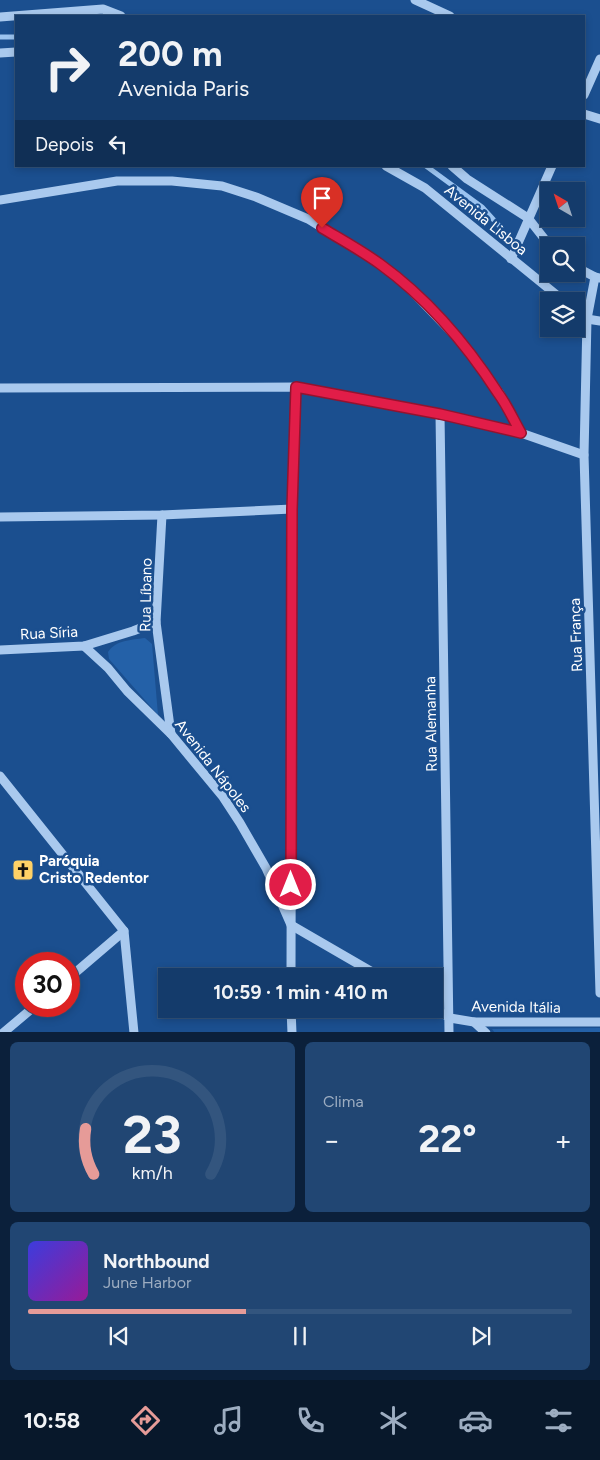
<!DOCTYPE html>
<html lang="pt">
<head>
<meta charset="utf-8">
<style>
  body { margin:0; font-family:Figtree,sans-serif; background:#214673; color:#f1f3f6; height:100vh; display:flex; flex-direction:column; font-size:19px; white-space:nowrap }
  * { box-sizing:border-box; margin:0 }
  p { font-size:16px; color:#9dadc1 }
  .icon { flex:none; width:28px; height:28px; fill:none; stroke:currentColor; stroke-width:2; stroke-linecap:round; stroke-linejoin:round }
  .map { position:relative; height:1032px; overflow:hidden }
  .sheet { display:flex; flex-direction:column; gap:10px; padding:10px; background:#0b203b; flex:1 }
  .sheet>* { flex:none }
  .top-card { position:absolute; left:15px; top:15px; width:570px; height:152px; border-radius:0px; box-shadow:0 2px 8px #0003,0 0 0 1px #33557e; background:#143b6b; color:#f1f3f6; overflow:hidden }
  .needle { width:32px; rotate:321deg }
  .controls { position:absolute; left:540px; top:182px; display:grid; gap:10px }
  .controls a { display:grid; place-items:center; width:45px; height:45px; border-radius:0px; background:#143b6b; box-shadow:0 2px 8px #0003,0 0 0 1px #33557e; font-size:25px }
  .speed { position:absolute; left:15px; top:952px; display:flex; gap:10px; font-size:25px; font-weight:700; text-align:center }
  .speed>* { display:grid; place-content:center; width:65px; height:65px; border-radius:50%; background:#143b6b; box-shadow:0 2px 8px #0003,0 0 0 1px #33557e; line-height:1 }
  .speed .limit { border:8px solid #d22; background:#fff; color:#111 }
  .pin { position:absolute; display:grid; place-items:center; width:42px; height:42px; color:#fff; margin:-51px -21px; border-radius:50% 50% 50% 0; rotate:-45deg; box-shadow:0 0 5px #0007 }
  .pin .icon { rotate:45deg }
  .me { position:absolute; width:55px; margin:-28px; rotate:0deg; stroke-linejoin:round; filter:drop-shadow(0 0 4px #0008) }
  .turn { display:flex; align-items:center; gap:18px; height:105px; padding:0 20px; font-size:22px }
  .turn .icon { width:65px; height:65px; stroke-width:2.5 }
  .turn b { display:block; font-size:35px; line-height:42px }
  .then { display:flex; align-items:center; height:48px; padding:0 20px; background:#0003; gap:10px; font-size:19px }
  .big { font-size:38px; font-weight:700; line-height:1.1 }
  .sheet .card { flex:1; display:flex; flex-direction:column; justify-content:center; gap:8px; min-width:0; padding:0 18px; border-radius:8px; background:#214673 }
  .sheet .dial { align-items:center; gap:0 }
  .dial svg { height:130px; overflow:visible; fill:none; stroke:#33557e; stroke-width:7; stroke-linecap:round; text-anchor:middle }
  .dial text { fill:#f1f3f6; stroke:none }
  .song { display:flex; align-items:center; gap:15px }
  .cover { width:60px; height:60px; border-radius:8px; background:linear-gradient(135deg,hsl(240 70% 55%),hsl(300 70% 35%)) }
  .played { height:5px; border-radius:2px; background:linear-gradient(90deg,#e69b98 40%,#33557e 40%) }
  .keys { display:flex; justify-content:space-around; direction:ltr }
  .heat { display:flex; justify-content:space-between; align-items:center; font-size:28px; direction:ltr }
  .sheet .tiles { flex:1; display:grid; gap:10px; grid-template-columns:1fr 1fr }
  .card:last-child { grid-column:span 2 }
  .trip { position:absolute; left:158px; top:968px; width:285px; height:50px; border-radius:0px; background:#143b6b; box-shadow:0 2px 8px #0003,0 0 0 1px #33557e; font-weight:700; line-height:50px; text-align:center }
  .tabs { display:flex; height:80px; justify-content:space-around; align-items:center; background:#08182b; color:#9dadc1 }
  .tabs .icon { width:35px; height:35px }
  .tabs .active { color:#e69b98 }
  .tabs b { font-size:22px; color:#f1f3f6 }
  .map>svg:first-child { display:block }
</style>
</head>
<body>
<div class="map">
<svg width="600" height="1033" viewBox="0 0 600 1033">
  <rect width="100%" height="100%" fill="#1b4f8f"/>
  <g fill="#2461a8">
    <path d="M145 638 152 644 158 715 109 659 108 652C116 640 131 640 145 638Z"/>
    <polygon points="600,1028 600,1033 495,1033 492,1029"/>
  </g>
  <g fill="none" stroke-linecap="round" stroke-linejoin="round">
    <g stroke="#9cc4f0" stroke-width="5">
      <polyline points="0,37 16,37"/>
      <polyline points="426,166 482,207 501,228"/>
    </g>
    <g stroke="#a9c9ee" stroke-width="9">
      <polyline points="415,0 450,16"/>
      <polyline points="0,17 103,9 121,16"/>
      <polyline points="0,53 16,52"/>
      <polyline points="584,95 600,59"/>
      <polyline points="584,114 600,119"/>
      <polyline points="386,166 425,188 564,301"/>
      <polyline points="452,166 467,179 528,218 550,246"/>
      <polyline points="0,200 117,181 172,181 222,186 256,197 308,219 379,263 406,285 458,339 477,362 500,394 521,433"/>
      <polyline points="511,259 552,166"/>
      <polyline points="576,267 595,277 600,278"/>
      <polyline points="595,277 587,319 584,455 600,993"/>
      <polyline points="576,311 587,319 600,321"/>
      <polyline points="0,388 296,387 440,414 521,433 584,455"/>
      <polyline points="440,414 449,1033"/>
      <polyline points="162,515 156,622 171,734"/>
      <polyline points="0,517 162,515 292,509"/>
      <polyline points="84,646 108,668 127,691 171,734 223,797 240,823 266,868 291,925 379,976"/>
      <polyline points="0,650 84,646 133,631 156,622"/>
      <polyline points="0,776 124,931 134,1033"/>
      <polyline points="291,976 292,509 296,387"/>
      <polyline points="69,978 124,931"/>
      <polyline points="434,1008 450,1018 474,1022 600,1022"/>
      <polyline points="291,1009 292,1033"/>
      <polyline points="474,1022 486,1033"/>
      <polyline points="3,1033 35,1006"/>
    </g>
  </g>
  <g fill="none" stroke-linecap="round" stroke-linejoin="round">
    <g stroke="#92132f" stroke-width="12">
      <path id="route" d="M291 885 292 509 296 387 440 414 521 433C513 419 507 405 498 393 467 345 427 298 380 264 362 251 342 240 322 228"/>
    </g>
    <use href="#route" stroke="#e11d48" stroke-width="9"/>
  </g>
  <defs>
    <g id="church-square" transform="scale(1.125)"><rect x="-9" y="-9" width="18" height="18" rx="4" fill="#ffd166" stroke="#1b4f8f"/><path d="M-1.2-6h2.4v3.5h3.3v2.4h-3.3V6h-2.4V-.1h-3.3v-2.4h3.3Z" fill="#111"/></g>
  </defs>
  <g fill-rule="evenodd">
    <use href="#church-square" x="23" y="870"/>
  </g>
  <g text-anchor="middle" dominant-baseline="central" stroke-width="5" stroke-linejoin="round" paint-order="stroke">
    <g font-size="15" fill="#fff" stroke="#1b4f8f">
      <text transform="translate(486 220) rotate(39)">Avenida Lisboa</text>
      <text transform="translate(146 595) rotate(-89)">Rua Líbano</text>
      <text transform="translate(49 633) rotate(-3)">Rua Síria</text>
      <text transform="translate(576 635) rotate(-92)">Rua França</text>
      <text transform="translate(431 724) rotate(-91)">Rua Alemanha</text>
      <text transform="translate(213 766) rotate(52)">Avenida Nápoles</text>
      <text transform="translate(516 1007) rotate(1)">Avenida Itália</text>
    </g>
    <g font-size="15" font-weight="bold" fill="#fff" stroke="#1b4f8f" text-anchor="start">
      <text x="39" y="861">Paróquia<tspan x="39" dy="17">Cristo Redentor</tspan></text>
    </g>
  </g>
</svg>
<div class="controls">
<a><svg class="needle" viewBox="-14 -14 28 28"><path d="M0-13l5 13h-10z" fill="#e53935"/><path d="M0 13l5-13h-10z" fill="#9dadc1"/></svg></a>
<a><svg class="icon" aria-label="search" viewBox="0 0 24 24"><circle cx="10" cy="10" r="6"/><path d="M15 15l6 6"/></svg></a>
<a><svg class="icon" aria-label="layers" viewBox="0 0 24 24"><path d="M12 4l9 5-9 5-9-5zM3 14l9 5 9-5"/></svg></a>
</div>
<div class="speed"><div class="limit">30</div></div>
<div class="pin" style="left:322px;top:228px;background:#d93025"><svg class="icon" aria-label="arrive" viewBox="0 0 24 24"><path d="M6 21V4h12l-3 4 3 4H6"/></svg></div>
<svg class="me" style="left:291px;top:885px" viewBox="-20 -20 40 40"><circle r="17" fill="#e11d48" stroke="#fff" stroke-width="3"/><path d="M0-11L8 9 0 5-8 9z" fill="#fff"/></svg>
<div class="trip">10:59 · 1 min · 410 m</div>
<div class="top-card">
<div class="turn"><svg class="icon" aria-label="right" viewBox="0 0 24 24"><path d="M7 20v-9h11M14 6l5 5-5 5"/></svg><div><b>200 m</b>Avenida Paris</div></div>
<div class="then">Depois<svg class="icon" aria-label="left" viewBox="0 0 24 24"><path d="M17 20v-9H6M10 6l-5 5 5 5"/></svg></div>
</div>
</div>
<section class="sheet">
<div class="tiles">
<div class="card dial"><svg viewBox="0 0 100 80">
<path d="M14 69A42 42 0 1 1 86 69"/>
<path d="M14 69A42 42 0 0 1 9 41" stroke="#e69b98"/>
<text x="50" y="56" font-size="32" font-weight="700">23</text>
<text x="50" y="72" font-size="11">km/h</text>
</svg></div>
<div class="card"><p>Clima</p>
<div class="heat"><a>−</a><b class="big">22°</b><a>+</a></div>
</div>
<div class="card">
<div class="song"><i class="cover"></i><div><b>Northbound</b><p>June Harbor</p></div></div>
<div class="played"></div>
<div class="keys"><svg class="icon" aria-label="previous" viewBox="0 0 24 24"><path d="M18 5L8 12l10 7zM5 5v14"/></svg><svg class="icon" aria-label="pause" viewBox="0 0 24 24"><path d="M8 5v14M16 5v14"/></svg><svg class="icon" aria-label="next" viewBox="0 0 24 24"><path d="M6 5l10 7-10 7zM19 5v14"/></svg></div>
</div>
</div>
</section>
<nav class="tabs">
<b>10:58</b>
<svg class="icon active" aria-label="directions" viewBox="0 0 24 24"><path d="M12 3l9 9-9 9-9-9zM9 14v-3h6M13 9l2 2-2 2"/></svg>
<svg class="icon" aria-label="music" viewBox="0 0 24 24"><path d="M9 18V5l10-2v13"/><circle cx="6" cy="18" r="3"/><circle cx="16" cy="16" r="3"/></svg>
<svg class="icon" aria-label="phone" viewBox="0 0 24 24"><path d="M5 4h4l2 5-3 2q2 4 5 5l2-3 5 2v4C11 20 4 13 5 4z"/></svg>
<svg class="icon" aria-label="climate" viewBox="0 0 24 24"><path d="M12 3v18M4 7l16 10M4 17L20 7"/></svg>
<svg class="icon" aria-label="car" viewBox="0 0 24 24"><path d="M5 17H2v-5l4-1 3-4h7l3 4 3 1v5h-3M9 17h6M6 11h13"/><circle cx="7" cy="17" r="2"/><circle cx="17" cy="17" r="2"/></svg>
<svg class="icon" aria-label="filters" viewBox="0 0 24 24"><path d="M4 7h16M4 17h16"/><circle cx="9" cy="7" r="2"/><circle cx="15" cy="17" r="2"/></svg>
</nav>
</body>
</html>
